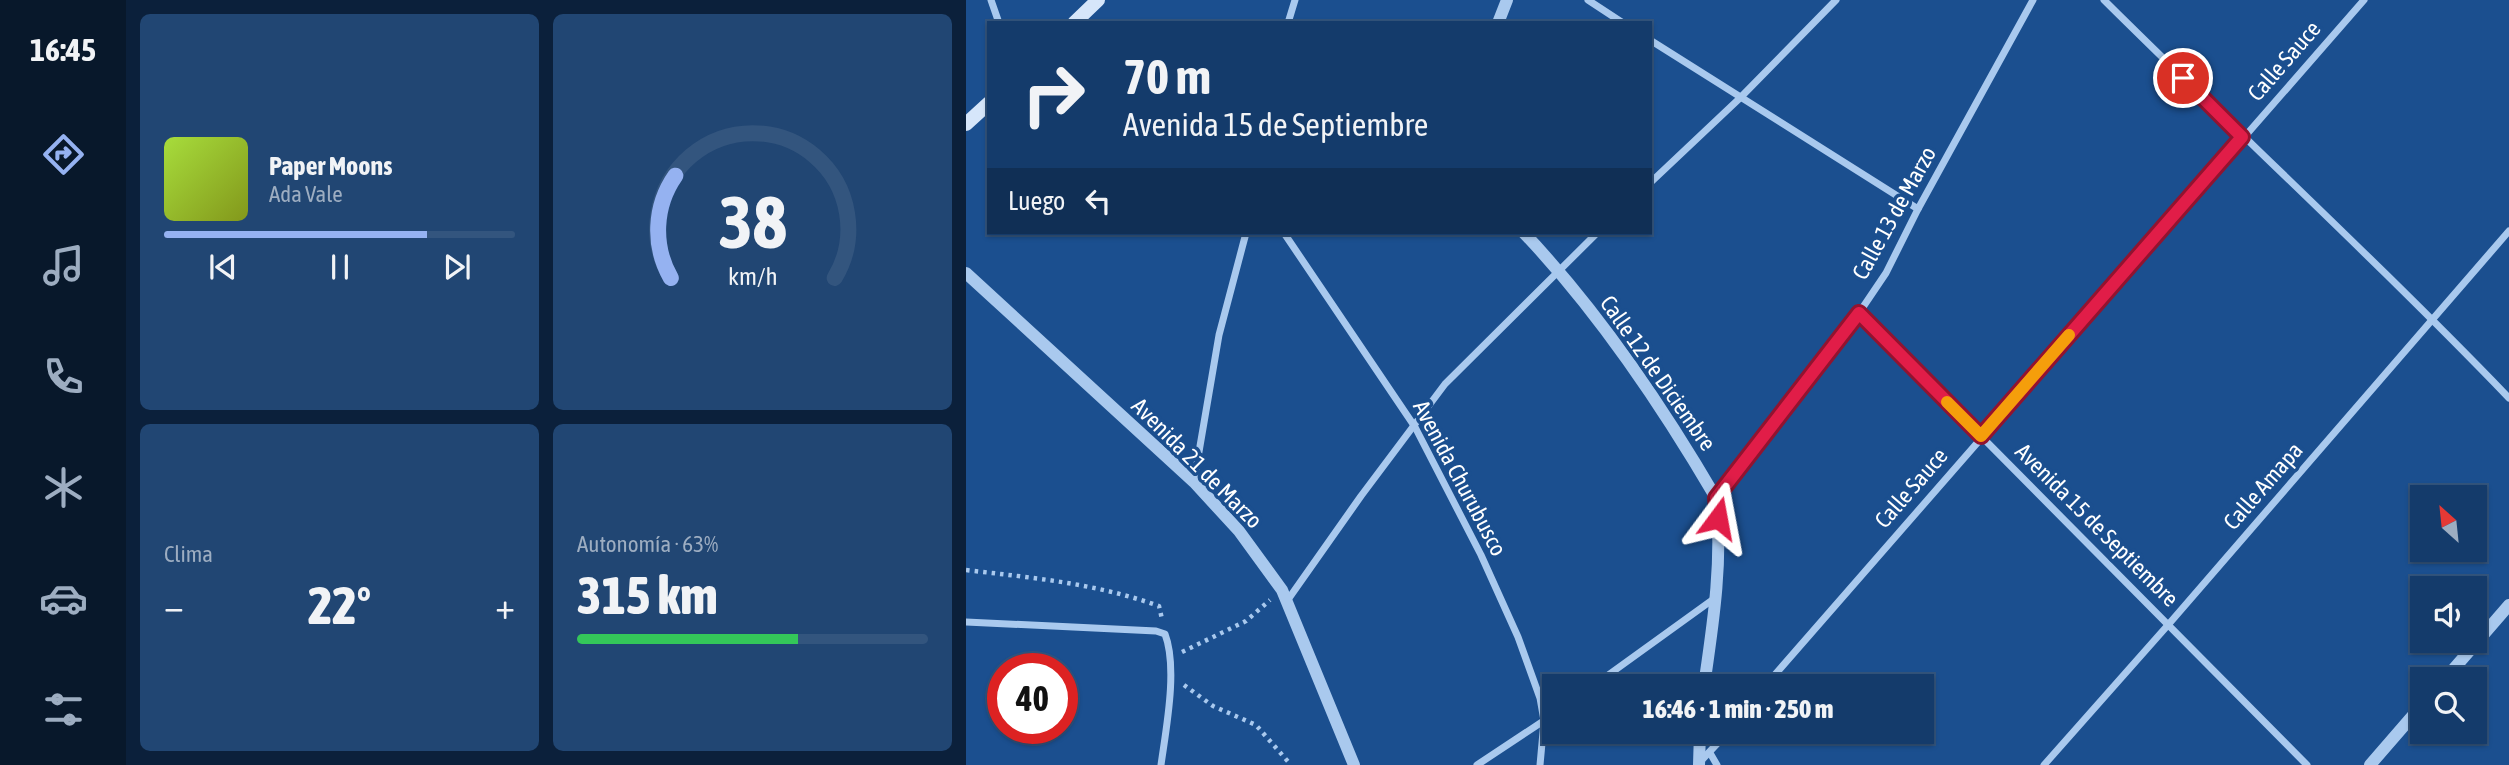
<!DOCTYPE html>
<html lang="es">
<head>
<meta charset="utf-8">
<style>
  body { margin:0; font-family:"Asap Condensed",sans-serif; background:#214673; color:#f1f3f6; height:100vh; display:flex; flex-direction:column; font-size:26px; white-space:nowrap }
  * { box-sizing:border-box; margin:0 }
  p { font-size:23px; color:#9dadc1 }
  .icon { flex:none; width:38px; height:38px; fill:none; stroke:currentColor; stroke-width:2; stroke-linecap:round; stroke-linejoin:round }
  .map { position:relative; flex:1; overflow:hidden }
  .panel { display:flex; flex-direction:column; gap:14px; padding:14px; background:#0b203b; width:840px }
  .panel>* { flex:none }
  .guide { position:absolute; left:21px; top:21px; width:665px; height:214px; border-radius:0px; box-shadow:0 2px 5px #0004,0 0 0 2px #33557e; background:#143b6b; color:#f1f3f6; overflow:hidden }
  .needle { width:46px; rotate:333deg }
  .fabs { position:absolute; left:1444px; top:485px; display:grid; gap:14px }
  .fabs a { display:grid; place-items:center; width:77px; height:77px; border-radius:0px; background:#143b6b; box-shadow:0 2px 5px #0004,0 0 0 2px #33557e; font-size:35px }
  .speed { position:absolute; left:21px; top:653px; display:flex; gap:14px; font-size:35px; font-weight:700; text-align:center }
  .speed>* { display:grid; place-content:center; width:91px; height:91px; border-radius:50%; background:#143b6b; box-shadow:0 2px 5px #0004,0 0 0 2px #33557e; line-height:1 }
  .speed .limit { border:10px solid #d22; background:#fff; color:#111 }
  .pin { position:absolute; display:grid; place-items:center; width:60px; height:60px; color:#fff; margin:-30px; border:4px solid #fff; border-radius:50%; box-shadow:0 2px 7px #0007 }
  .me { position:absolute; width:77px; margin:-38px; rotate:13deg; stroke-linejoin:round; filter:drop-shadow(0 0 5px #0008) }
  .turn { display:flex; align-items:center; gap:24px; height:147px; padding:0 21px; font-size:32px }
  .turn .icon { width:91px; height:91px; stroke-width:2.5 }
  .turn b { display:block; font-size:49px; line-height:60px }
  .then { display:flex; align-items:center; height:66px; padding:0 21px; background:#0003; gap:14px; font-size:26px }
  .big { font-size:52px; font-weight:800; line-height:1.1 }
  .panel .card { flex:1; display:flex; flex-direction:column; justify-content:center; gap:10px; min-width:0; padding:0 24px; border-radius:10px; background:#214673 }
  .panel .dial { align-items:center; gap:0 }
  .dial svg { height:182px; overflow:visible; fill:none; stroke:#33557e; stroke-width:7; stroke-linecap:round; text-anchor:middle }
  .dial text { fill:#f1f3f6; stroke:none }
  .song { display:flex; align-items:center; gap:21px }
  .cover { width:84px; height:84px; border-radius:10px; background:linear-gradient(135deg,hsl(80 70% 55%),hsl(70 70% 35%)) }
  .played { height:7px; border-radius:4px; background:linear-gradient(90deg,#95b2f1 75%,#33557e 75%) }
  .keys { display:flex; justify-content:space-around; direction:ltr }
  .heat { display:flex; justify-content:space-between; align-items:center; font-size:38px; direction:ltr }
  .charge { height:10px; border-radius:5px; background:linear-gradient(90deg,#34c759 63%,#33557e 0) }
  .panel .tiles { flex:1; display:grid; gap:14px; grid-template-columns:repeat(2,1fr) }
  .trip { position:absolute; left:576px; top:674px; width:392px; height:70px; border-radius:0px; background:#143b6b; box-shadow:0 2px 5px #0004,0 0 0 2px #33557e; font-weight:800; line-height:70px; text-align:center }
  main { display:flex; flex:1; min-height:0 }
  .tab-bar { display:flex; flex-direction:column; width:126px; justify-content:space-around; align-items:center; background:#08182b; color:#9dadc1 }
  .tab-bar .icon { width:49px; height:49px }
  .tab-bar .selected { color:#95b2f1 }
  .tab-bar b { font-size:32px; color:#f1f3f6 }
  .map>svg:first-child { display:block }
</style>
</head>
<body>
<main>
<nav class="tab-bar">
<b>16:45</b>
<svg class="icon selected" aria-label="directions" viewBox="0 0 24 24"><path d="M12 3l9 9-9 9-9-9zM9 14v-3h6M13 9l2 2-2 2"/></svg>
<svg class="icon" aria-label="music" viewBox="0 0 24 24"><path d="M9 18V5l10-2v13"/><circle cx="6" cy="18" r="3"/><circle cx="16" cy="16" r="3"/></svg>
<svg class="icon" aria-label="phone" viewBox="0 0 24 24"><path d="M5 4h4l2 5-3 2q2 4 5 5l2-3 5 2v4C11 20 4 13 5 4z"/></svg>
<svg class="icon" aria-label="climate" viewBox="0 0 24 24"><path d="M12 3v18M4 7l16 10M4 17L20 7"/></svg>
<svg class="icon" aria-label="car" viewBox="0 0 24 24"><path d="M5 17H2v-5l4-1 3-4h7l3 4 3 1v5h-3M9 17h6M6 11h13"/><circle cx="7" cy="17" r="2"/><circle cx="17" cy="17" r="2"/></svg>
<svg class="icon" aria-label="filters" viewBox="0 0 24 24"><path d="M4 7h16M4 17h16"/><circle cx="9" cy="7" r="2"/><circle cx="15" cy="17" r="2"/></svg>
</nav>
<section class="panel">
<div class="tiles">
<div class="card">
<div class="song"><i class="cover"></i><div><b>Paper Moons</b><p>Ada Vale</p></div></div>
<div class="played"></div>
<div class="keys"><svg class="icon" aria-label="previous" viewBox="0 0 24 24"><path d="M18 5L8 12l10 7zM5 5v14"/></svg><svg class="icon" aria-label="pause" viewBox="0 0 24 24"><path d="M8 5v14M16 5v14"/></svg><svg class="icon" aria-label="next" viewBox="0 0 24 24"><path d="M6 5l10 7-10 7zM19 5v14"/></svg></div>
</div>
<div class="card dial"><svg viewBox="0 0 100 80">
<path d="M14 69A42 42 0 1 1 86 69"/>
<path d="M14 69A42 42 0 0 1 16 24" stroke="#95b2f1"/>
<text x="50" y="56" font-size="32" font-weight="700">38</text>
<text x="50" y="72" font-size="11">km/h</text>
</svg></div>
<div class="card"><p>Clima</p>
<div class="heat"><a>−</a><b class="big">22°</b><a>+</a></div>
</div>
<div class="card"><p>Autonomía · 63%</p><b class="big">315 km</b><div class="charge"></div></div>
</div>
</section>
<div class="map">
<svg width="1543" height="765" viewBox="0 0 1543 765">
  <rect width="100%" height="100%" fill="#1b4f8f"/>
  <g fill="none" stroke-linecap="round" stroke-linejoin="round">
    <g stroke="#a9c9ee" stroke-width="4.5" stroke-dasharray="3.5 5" stroke-linecap="butt">
      <path d="M0 570C68 578 128 583 193 606L196 619"/>
      <polyline points="216,652 280,621 304,600"/>
      <polyline points="218,685 247,706 290,725 325,765"/>
    </g>
    <g stroke="#a9c9ee" stroke-width="7">
      <polyline points="25,0 33,23"/>
      <polyline points="622,0 657,23"/>
      <path d="M1138 0C1272 133 1412 262 1543 398"/>
      <polyline points="322,23 329,0"/>
      <polyline points="684,40 952,209"/>
      <polyline points="684,183 774,98 870,0"/>
      <polyline points="318,233 449,427 515,555 552,637 574,698 578,721 574,765"/>
      <polyline points="893,313 1341,765"/>
      <polyline points="228,481 253,335 280,233"/>
      <polyline points="750,498 893,313 920,273 952,209 1067,0"/>
      <polyline points="321,601 395,496 479,384 631,233"/>
      <path d="M0 622 190 631 199 634C212 668 200 729 195 765"/>
      <polyline points="627,686 749,598"/>
      <polyline points="799,686 1398,0"/>
      <polyline points="744,753 751,765"/>
      <polyline points="734,762 762,732"/>
      <polyline points="511,765 588,714"/>
      <polyline points="1078,765 1202,625 1543,231"/>
    </g>
    <g stroke="#a9c9ee" stroke-width="12">
      <polyline points="532,23 541,0"/>
      <path d="M558 233C633 312 695 404 750 498 757 561 747 624 738 686"/>
      <polyline points="0,273 228,482 273,531 316,590 388,765"/>
      <polyline points="1479,679 1543,605"/>
      <polyline points="733,765 734,732"/>
      <polyline points="1404,765 1456,705"/>
    </g>
    <g stroke="#d6e6fa" stroke-width="14">
      <polyline points="108,23 132,0"/>
      <polyline points="0,124 23,103"/>
    </g>
  </g>
  <g fill="none" stroke-linecap="round" stroke-linejoin="round">
    <g stroke="#92132f" stroke-width="18">
      <polyline id="route" points="752,518 750,498 893,313 1015,436 1276,137 1217,78"/>
    </g>
    <use href="#route" stroke="#e11d48" stroke-width="12"/>
    <polyline stroke="#f59e0b" stroke-width="12" points="981,402 1015,436 1103,335"/>
  </g>
  <g text-anchor="middle" dominant-baseline="central" stroke-width="7" stroke-linejoin="round" paint-order="stroke">
    <g font-size="23" fill="#fff" stroke="#1b4f8f">
      <text transform="translate(1318 61) rotate(-49)">Calle Sauce</text>
      <text transform="translate(928 213) rotate(-61)">Calle 13 de Marzo</text>
      <text transform="translate(692 373) rotate(55)">Calle 12 de Diciembre</text>
      <text transform="translate(231 463) rotate(45)">Avenida 21 de Marzo</text>
      <text transform="translate(494 478) rotate(62)">Avenida Churubusco</text>
      <text transform="translate(1297 486) rotate(-49)">Calle Amapa</text>
      <text transform="translate(945 488) rotate(-49)">Calle Sauce</text>
      <text transform="translate(1131 525) rotate(45)">Avenida 15 de Septiembre</text>
    </g>
  </g>
</svg>
<div class="fabs">
<a><svg class="needle" viewBox="-14 -14 28 28"><path d="M0-13l5 13h-10z" fill="#e53935"/><path d="M0 13l5-13h-10z" fill="#9dadc1"/></svg></a>
<a><svg class="icon" aria-label="sound" viewBox="0 0 24 24"><path d="M4 9h4l5-4v14l-5-4H4zM17 9q2 3 0 6"/></svg></a>
<a><svg class="icon" aria-label="search" viewBox="0 0 24 24"><circle cx="10" cy="10" r="6"/><path d="M15 15l6 6"/></svg></a>
</div>
<div class="speed"><div class="limit">40</div></div>
<div class="pin" style="left:1217px;top:78px;background:#d93025"><svg class="icon" aria-label="arrive" viewBox="0 0 24 24"><path d="M6 21V4h12l-3 4 3 4H6"/></svg></div>
<svg class="me" style="left:752px;top:518px" viewBox="-20 -20 40 40"><path d="M0-17L14 15 0 8-14 15z" fill="#e11d48" stroke="#fff" stroke-width="4"/></svg>
<div class="trip">16:46 · 1 min · 250 m</div>
<div class="guide">
<div class="turn"><svg class="icon" aria-label="right" viewBox="0 0 24 24"><path d="M7 20v-9h11M14 6l5 5-5 5"/></svg><div><b>70 m</b>Avenida 15 de Septiembre</div></div>
<div class="then">Luego<svg class="icon" aria-label="left" viewBox="0 0 24 24"><path d="M17 20v-9H6M10 6l-5 5 5 5"/></svg></div>
</div>
</div>
</main>
</body>
</html>
